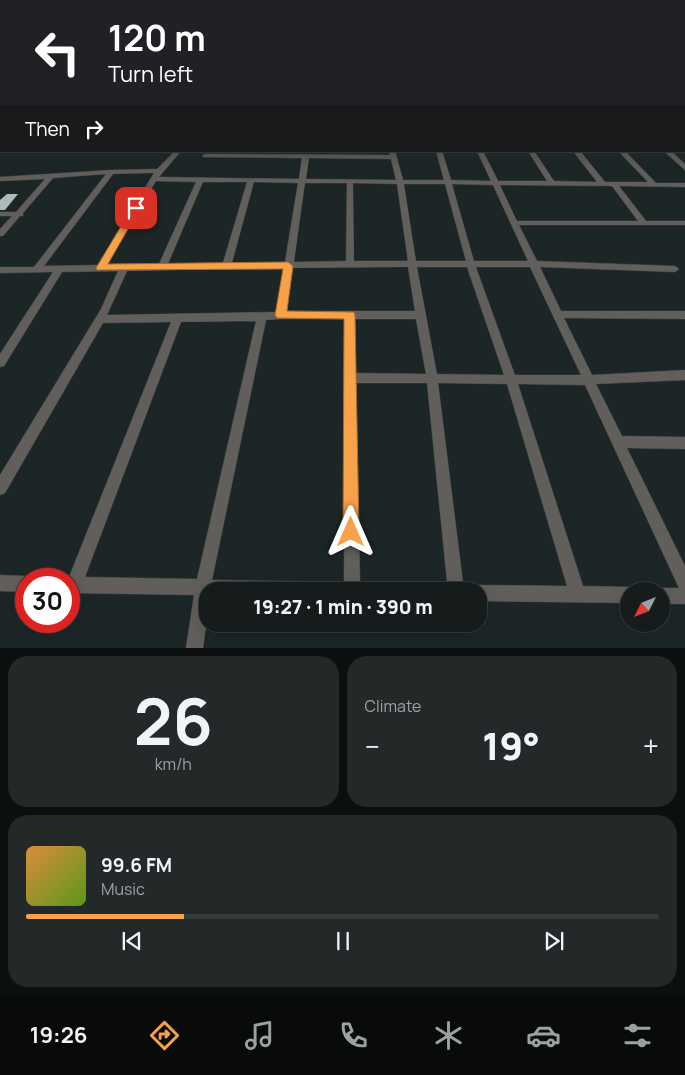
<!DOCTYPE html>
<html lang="en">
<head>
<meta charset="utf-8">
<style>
  body { margin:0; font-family:Manrope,sans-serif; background:#232929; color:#f1f3f6; height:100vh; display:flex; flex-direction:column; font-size:19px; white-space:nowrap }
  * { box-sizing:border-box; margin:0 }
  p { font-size:16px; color:#9ea1a3 }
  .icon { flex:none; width:28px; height:28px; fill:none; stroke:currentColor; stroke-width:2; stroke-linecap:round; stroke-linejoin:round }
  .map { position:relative; height:648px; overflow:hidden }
  .drawer { display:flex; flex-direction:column; gap:8px; padding:8px; background:#0c0f0f; flex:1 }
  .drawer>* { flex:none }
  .top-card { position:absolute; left:0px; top:0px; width:685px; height:152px; box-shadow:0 5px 20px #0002,0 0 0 1px #353a3b; background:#202124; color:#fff; overflow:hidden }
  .needle { width:32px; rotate:228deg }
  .fabs { position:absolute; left:620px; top:582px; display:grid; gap:10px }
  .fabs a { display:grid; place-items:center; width:50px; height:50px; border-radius:50%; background:#161c1c; box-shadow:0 5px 20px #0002,0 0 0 1px #353a3b; font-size:25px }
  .speed { position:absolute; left:15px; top:568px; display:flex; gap:10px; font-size:25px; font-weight:700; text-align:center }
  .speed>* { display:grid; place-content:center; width:65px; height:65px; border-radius:50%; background:#161c1c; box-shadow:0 5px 20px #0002,0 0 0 1px #353a3b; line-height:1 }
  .speed .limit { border:8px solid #d22; background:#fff; color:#111 }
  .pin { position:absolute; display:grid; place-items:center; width:42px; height:42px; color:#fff; margin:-21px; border-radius:10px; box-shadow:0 2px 8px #0006 }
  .me { position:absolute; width:55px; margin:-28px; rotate:0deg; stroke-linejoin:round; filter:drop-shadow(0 0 4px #0008) }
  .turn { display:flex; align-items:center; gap:18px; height:105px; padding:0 25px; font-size:22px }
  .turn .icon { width:65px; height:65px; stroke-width:2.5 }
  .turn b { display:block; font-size:35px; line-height:42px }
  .then { display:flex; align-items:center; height:48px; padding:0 25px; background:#0003; gap:10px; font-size:19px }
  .big { font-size:38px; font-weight:800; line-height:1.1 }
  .drawer .widget { flex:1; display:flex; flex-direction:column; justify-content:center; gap:8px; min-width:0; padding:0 18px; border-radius:20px; background:#232929 }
  .drawer .dial { align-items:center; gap:0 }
  .dial b { font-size:65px; line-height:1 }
  .song { display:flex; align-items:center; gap:15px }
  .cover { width:60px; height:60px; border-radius:8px; background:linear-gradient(135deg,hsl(30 70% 55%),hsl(90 70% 35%)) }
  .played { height:5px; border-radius:2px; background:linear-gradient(90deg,#f7a149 25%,#353a3b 25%) }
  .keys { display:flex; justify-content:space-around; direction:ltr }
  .heat { display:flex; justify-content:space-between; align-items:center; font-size:28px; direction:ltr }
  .drawer .tiles { flex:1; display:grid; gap:8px; grid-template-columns:1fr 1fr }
  .widget:last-child { grid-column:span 2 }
  .trip { position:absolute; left:199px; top:582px; width:288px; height:50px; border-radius:20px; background:#161c1c; box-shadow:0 5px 20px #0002,0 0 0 1px #353a3b; font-weight:800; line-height:50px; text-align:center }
  .tab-bar { display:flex; height:80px; justify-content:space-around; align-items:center; background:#090b0b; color:#9ea1a3 }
  .tab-bar .icon { width:35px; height:35px }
  .tab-bar .active { color:#f7a149 }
  .tab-bar b { font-size:22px; color:#f1f3f6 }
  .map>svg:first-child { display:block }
</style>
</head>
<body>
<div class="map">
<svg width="685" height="648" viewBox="0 0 685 648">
  <rect width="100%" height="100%" fill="#1d2626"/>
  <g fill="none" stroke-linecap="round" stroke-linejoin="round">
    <polyline stroke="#4d8889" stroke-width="2" points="684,96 685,99"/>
  </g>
  <polygon fill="#aeb9b9" points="7,194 18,194 5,210 0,210 0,200"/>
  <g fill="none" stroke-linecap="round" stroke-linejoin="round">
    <g stroke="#3a4343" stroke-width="1">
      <g id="minor">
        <path d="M175 151H181L159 177 299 179 302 158 203 157V155L205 154 390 155 389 151H395L403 180H444L436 151H442L451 180 491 181 477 151H483L498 181H547L528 151H534L554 181 597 182 573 151H580L605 182H648L618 151H625L656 183H685V187L619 186 646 221H685V225H519L537 261 675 266 679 269 675 272 540 267 561 311H685V319L564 318 592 375 685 370V380L596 384 622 436 685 437V449L627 448 685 566V604H661V591H655L661 588H679L585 385 518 384 583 586 629 587 635 591H629V603L478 601V591H471L472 587 478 585 567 586 507 384 438 383 464 591H448L427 383H356L360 582 411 583 417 585 419 591H208V611L203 648H186L194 595 69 593V579H65L69 577 171 322 103 323 5 493 0 495V475L101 309 118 271 62 272 4 366 0 367V354L53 272 0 273V267H34L106 174 53 178 23 213V216H20L3 236H0V229L12 216H0V212H16L45 179 0 181V177L111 170 157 169ZM309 158 391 159 396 180 306 179ZM154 173 98 265 44 266 113 174ZM156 181 196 182 159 264 107 265ZM203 182H247L223 263 168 264ZM254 182 298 183 285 262 232 263ZM305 183H347L346 261 294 262ZM353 183 397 184 408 261H354ZM404 184H445L466 261H416ZM452 184 493 185 528 261H474ZM500 185 612 186 638 221H517ZM408 267 415 311H286L293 268ZM417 267H467L504 375 437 374ZM476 267H530L581 375H515ZM284 268 277 312 107 315 127 271ZM281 319H345L344 582 212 580 266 320ZM355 319H416L426 374 356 373ZM256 321 197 579 85 577 181 322Z"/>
        <polygon points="664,151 671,151 685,164 685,170"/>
        <polygon points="0,575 26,576 32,579 26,579 26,592 0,591"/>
      </g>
    </g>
    <use href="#minor" fill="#615e5c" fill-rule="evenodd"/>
  </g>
  <linearGradient id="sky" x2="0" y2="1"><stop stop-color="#101515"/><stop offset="0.46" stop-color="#3a4752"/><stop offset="1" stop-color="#3a4752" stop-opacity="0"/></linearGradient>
  <rect width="685" height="166" fill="url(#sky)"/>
  <polygon fill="#f7a149" stroke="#a1692f" points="136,206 140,208 108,264 288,262 293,266 287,311 354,312 355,315 359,532 357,538 351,540 345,538 343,532 344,319 277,318 275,315 283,269 97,270 96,268 132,208"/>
</svg>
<div class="fabs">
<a><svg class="needle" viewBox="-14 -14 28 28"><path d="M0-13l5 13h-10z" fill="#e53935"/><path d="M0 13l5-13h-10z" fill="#9ea1a3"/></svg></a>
</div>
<div class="speed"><div class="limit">30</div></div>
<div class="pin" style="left:136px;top:208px;background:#d93025"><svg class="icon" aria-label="arrive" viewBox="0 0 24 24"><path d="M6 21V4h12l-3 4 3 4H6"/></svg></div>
<svg class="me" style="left:351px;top:532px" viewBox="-20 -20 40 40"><path d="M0-17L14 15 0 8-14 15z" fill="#f7a149" stroke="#fff" stroke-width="4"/></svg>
<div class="trip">19:27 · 1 min · 390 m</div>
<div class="top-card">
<div class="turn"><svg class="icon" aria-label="left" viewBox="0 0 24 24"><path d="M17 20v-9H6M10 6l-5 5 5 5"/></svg><div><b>120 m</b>Turn left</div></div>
<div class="then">Then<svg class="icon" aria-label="right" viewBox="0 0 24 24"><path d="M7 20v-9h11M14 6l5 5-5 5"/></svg></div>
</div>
</div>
<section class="drawer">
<div class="tiles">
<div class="widget dial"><b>26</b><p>km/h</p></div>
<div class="widget"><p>Climate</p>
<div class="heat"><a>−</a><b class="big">19°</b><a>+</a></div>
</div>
<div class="widget">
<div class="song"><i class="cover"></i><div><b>99.6 FM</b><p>Music</p></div></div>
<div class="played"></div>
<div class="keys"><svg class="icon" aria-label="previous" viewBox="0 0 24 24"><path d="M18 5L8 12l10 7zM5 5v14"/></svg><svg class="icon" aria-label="pause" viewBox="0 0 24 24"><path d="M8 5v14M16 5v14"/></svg><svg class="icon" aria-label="next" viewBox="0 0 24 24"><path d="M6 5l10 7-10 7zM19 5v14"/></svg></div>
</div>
</div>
</section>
<nav class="tab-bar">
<b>19:26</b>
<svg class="icon active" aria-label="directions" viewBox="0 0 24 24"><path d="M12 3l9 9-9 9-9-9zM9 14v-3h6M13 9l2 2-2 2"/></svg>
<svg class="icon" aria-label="music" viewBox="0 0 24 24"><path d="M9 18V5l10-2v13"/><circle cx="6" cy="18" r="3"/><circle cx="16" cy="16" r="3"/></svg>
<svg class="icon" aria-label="phone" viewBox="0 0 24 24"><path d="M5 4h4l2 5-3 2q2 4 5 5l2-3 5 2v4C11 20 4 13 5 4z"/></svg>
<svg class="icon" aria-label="climate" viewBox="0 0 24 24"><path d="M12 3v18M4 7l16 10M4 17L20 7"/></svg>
<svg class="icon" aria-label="car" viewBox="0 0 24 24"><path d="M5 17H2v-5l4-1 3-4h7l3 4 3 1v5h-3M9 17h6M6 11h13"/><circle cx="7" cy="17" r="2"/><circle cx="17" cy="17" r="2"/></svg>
<svg class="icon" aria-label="filters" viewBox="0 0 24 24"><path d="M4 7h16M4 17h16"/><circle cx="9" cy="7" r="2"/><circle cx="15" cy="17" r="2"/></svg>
</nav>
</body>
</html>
